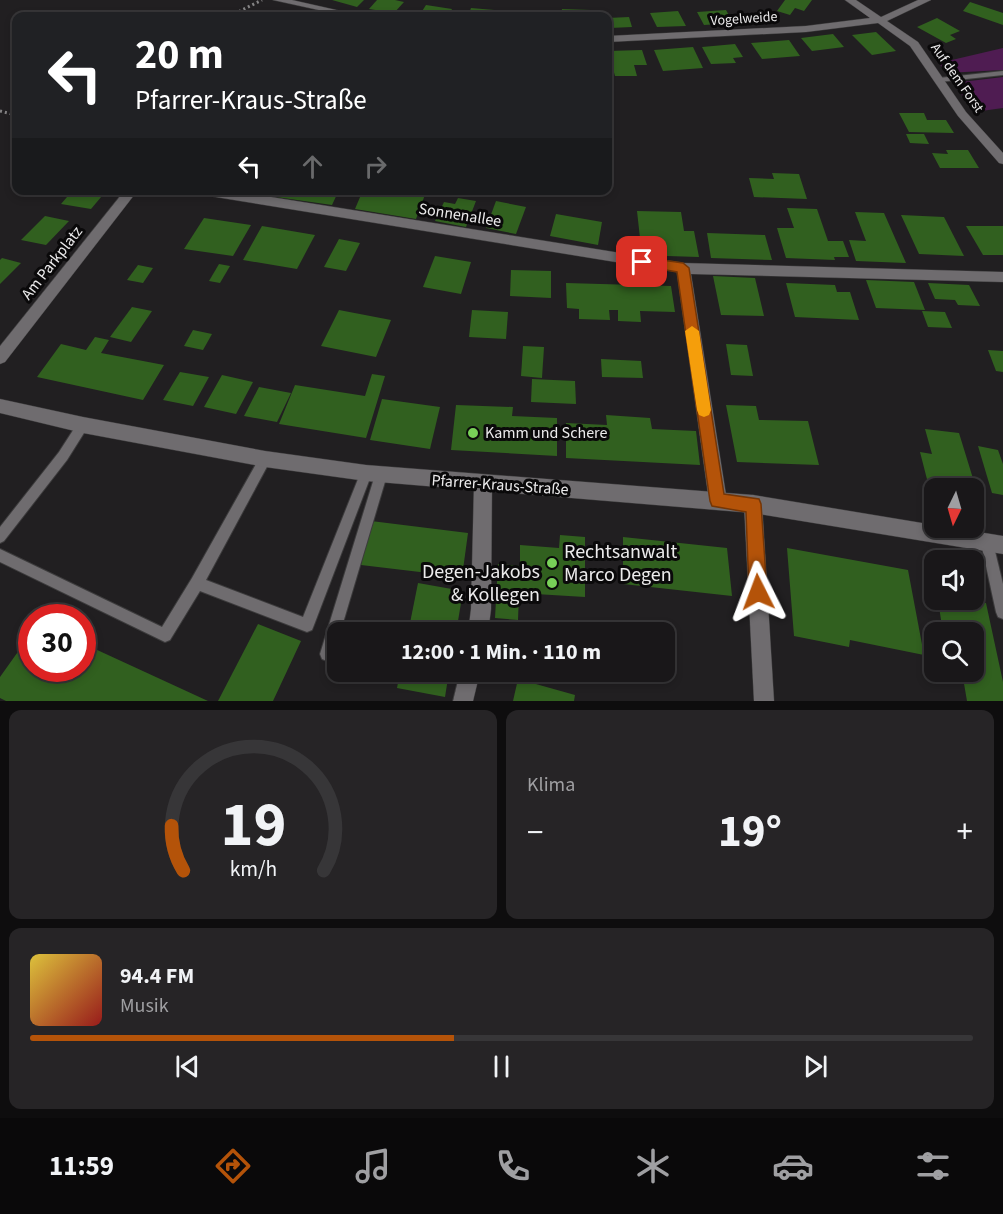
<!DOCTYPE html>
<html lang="de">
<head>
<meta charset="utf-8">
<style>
  body { margin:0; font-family:"Source Sans 3",sans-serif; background:#262426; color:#f1f3f6; height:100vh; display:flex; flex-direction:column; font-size:22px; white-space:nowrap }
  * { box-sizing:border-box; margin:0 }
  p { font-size:20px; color:#9f9fa2 }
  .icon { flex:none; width:33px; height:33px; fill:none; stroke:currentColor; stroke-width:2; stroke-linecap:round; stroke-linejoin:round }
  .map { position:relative; height:701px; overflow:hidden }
  .details { display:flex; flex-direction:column; gap:9px; padding:9px; background:#0e0d0e; flex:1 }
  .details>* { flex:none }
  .guide { position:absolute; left:12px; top:12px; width:600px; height:183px; border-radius:12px; box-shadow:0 3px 9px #0003,0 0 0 2px #373638; background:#202124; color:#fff; overflow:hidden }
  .needle { width:39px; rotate:185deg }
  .buttons { position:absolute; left:924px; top:478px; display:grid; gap:12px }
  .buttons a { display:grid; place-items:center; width:60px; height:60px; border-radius:12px; background:#191719; box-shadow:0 3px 9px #0003,0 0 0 2px #373638; font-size:30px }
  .speed { position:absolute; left:18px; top:604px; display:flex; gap:12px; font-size:30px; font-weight:700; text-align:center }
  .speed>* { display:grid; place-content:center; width:78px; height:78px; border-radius:50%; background:#191719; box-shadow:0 3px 9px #0003,0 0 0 2px #373638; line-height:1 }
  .speed .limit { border:9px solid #d22; background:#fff; color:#111 }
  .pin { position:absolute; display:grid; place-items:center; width:51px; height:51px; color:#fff; margin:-26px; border-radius:12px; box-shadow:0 3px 9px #0006 }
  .me { position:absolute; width:66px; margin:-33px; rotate:357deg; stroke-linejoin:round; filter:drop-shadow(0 0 4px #0008) }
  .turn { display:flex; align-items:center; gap:21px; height:126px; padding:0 24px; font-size:27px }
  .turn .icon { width:78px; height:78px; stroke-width:2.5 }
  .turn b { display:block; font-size:42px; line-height:51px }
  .lanes { display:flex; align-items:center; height:57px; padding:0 24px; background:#0003; justify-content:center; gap:30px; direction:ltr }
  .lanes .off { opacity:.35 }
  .big { font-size:45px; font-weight:700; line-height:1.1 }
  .details .widget { flex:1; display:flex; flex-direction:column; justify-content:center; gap:9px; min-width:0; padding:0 21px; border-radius:12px; background:#262426 }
  .details .dial { align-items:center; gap:0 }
  .dial svg { height:156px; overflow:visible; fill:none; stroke:#373638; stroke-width:7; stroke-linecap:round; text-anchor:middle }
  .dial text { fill:#f1f3f6; stroke:none }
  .song { display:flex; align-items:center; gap:18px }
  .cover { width:72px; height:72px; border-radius:9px; background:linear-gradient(135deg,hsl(50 70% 55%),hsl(0 70% 35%)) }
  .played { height:6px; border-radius:3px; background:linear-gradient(90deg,#b45309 45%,#373638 45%) }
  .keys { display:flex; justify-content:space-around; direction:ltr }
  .heat { display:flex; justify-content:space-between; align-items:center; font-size:33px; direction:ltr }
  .details .tiles { flex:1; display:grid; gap:9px; grid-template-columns:1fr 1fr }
  .widget:last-child { grid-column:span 2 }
  .trip { position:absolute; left:327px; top:622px; width:348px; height:60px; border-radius:12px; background:#191719; box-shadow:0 3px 9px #0003,0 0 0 2px #373638; font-weight:700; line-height:60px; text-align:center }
  .dock { display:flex; height:96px; justify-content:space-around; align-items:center; background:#0a090a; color:#9f9fa2 }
  .dock .icon { width:42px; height:42px }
  .dock .selected { color:#b45309 }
  .dock b { font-size:27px; color:#f1f3f6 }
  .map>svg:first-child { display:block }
</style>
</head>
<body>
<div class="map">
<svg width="1003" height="701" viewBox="0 0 1003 701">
  <rect width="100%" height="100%" fill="#211f21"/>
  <g fill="#4f1c52">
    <polygon points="1003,48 1003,70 946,73 939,63"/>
    <polygon points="1003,77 1003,108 974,112 953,83"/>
  </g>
  <g fill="#31601f">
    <polygon points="332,0 364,0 357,7"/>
    <polygon points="377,0 395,0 404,2 394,13 369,9"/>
    <polygon points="785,0 812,0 804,11 795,8 790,15 777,11"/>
    <polygon points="970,2 1003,13 1003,25 963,11"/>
    <polygon points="426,5 452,9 451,11 458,12 455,16 419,16"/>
    <polygon points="471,8 506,11 504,16 468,16"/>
    <polygon points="562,9 591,10 591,16 561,16"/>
    <polygon points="278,10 301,16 270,16"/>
    <polygon points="516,10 548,11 548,16 515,16"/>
    <polygon points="726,10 733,23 704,25 697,12"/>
    <polygon points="678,11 686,26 657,27 650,13"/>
    <polygon points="629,17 632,27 610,28 608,18"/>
    <polygon points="937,18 960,31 950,35 956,39 946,43 917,27"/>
    <polygon points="876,32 896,51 872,55 852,35"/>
    <polygon points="833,34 844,47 812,51 801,38"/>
    <polygon points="789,40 800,56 762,59 751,43"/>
    <polygon points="735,44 743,57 733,58 736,63 711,64 702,47"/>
    <polygon points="693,47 703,68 663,71 654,50"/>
    <polygon points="642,50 647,65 634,65 637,76 615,76 608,51"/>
    <polygon points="899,113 924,113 927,120 946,120 954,133 909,132"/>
    <polygon points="906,134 924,134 929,144 910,143"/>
    <polygon points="946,150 968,150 979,168 940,168 932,153 948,154"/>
    <polygon points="772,173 799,174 807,199 754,197 749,178 774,179"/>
    <polygon points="73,190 107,190 91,209 61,204"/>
    <polygon points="279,190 339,190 332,205 276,197"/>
    <polygon points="363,190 415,190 426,192 416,219 355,209"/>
    <polygon points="458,198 476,201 466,227 435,221 444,202 455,204"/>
    <polygon points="496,201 526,207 516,234 486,228"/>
    <polygon points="787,208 817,209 828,241 843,241 849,257 834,257 835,260 786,258 777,228 794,228"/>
    <polygon points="637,211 681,212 684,231 694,231 699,257 667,256 666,248 641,247"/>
    <polygon points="855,212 884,213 906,263 856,261 849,240 866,241"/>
    <polygon points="556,214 602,222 598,245 550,236"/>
    <polygon points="901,215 944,217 964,256 919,254"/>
    <polygon points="45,216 69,221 46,245 21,240"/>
    <polygon points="204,218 251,225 233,256 184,249"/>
    <polygon points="262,226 315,235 297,269 243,260"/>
    <polygon points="966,226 1003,226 1003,255 983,255"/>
    <polygon points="707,233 765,235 772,260 711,258"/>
    <polygon points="339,239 360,243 346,271 324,267"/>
    <polygon points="435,256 471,262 461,294 423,287"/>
    <polygon points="2,258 21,263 0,284 0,260"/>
    <polygon points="219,264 230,266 220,283 209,281"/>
    <polygon points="138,265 153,268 143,283 127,280"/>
    <polygon points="511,270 551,271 551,298 510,296"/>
    <polygon points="713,276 755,278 764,316 721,315"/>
    <polygon points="866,280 914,282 925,310 876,308"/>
    <polygon points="566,283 671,286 675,312 640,311 641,322 618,321 618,310 609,310 610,320 579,319 579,309 567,308"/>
    <polygon points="786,283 835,285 837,292 850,292 859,320 795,317"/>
    <polygon points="928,283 969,285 980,306 958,305 955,300 935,299"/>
    <polygon points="132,307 152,311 131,342 110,337"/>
    <polygon points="339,310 391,320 376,357 321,346"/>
    <polygon points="472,310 508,312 506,339 469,337"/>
    <polygon points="922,311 945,312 952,328 928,327"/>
    <polygon points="193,330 212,334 203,350 184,346"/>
    <polygon points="95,337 109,340 101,353 164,365 143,400 37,377 61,344 86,350"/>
    <polygon points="726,344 747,345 753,376 731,375"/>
    <polygon points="523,346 544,347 542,378 521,376"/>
    <polygon points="988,350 1003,351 1003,372 996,371"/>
    <polygon points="601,359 641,361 643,378 602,377"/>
    <polygon points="180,372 209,377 193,406 163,400"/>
    <polygon points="372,374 385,376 366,438 279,424 295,385 365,396"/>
    <polygon points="222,375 253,382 236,414 204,407"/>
    <polygon points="532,379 575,381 576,404 531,402"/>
    <polygon points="259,387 291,393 277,422 244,416"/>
    <polygon points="382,399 440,407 430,449 370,440"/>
    <polygon points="456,405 513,407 512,416 557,418 557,456 451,450"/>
    <polygon points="726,405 756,406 759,420 808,421 819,465 737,462"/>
    <polygon points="606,415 650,418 652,429 696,431 700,465 566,458 566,423 607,425"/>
    <polygon points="925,429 959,433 979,498 974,497 974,489 930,491 920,452 932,454"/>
    <polygon points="978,446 998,450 1003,464 1003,495 992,493"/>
    <polygon points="371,521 468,533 462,577 361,565"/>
    <polygon points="560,535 585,537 585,597 519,593 518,620 495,618 498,564 520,566 520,545 559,548"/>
    <polygon points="623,537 727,548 732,596 623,584"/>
    <polygon points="787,548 908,570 924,655 850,640 849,647 794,636"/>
    <polygon points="418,583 463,591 456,633 408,633"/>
    <polygon points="938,600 972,600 986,603 1003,682 1003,701 967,701 962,672 974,672 974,633 943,633"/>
    <polygon points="258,624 301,641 273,701 218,701"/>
    <polygon points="32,632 32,669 82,669 82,643 208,701 6,701 0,698 0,677"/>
    <polygon points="400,672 449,672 445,697 397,688"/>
    <polygon points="518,679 575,695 574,701 513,701"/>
  </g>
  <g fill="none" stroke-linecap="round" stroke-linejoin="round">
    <g stroke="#3c3b3c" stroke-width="2">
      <g id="service">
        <polygon points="1003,71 1003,75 939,82 935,80 939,78"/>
        <polygon points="83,420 87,421 89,425 67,460 4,541 0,543 0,527 59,452 79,421"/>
        <polygon points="265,453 269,455 271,459 269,463 206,580 303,617 362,469 366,467 370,469 372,473 314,625 312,630 307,632 200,591 170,640 165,642 0,562 0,549 162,627 192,578 261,455"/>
        <path d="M381 469 385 471 387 475 340 633H338C338 642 336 650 332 659L327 661 322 659 320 654 375 475 377 471Z"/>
        <polygon points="987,537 991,539 993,543 1003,584 1003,619 998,617 996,612 981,543 983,539"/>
      </g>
    </g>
    <g stroke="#3c3b3c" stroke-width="1">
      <g id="minor">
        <polygon points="273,0 292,0 363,16 346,16"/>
        <polygon points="845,0 856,0 881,17 918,0 931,0 887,21 918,42 966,112 1003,153 1003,164 999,163 958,116 910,46 878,23 806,32 608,42 608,36 806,26 870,18"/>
        <polygon points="125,190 138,190 5,362 0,364 0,346"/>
        <polygon points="191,190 228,190 683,263 1003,272 1003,282 691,274 727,501 724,507 718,510 712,507 709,501 677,272 197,194"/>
        <polygon points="483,476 489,478 492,484 491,609 488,633 468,633 471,609 474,484 477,478"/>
        <polygon points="753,495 759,498 762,504 774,701 754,701 744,504 747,498"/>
        <polygon points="460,672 480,672 473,701 453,701"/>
      </g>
    </g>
    <g stroke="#3c3b3c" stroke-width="1">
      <polygon id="tertiary" points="0,399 83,417 265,451 366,465 753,495 934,525 934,528 954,528 1003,536 1003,554 753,513 366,481 265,467 83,433 0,413"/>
    </g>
    <g stroke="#868586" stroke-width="3" stroke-dasharray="2 3" stroke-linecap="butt">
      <polyline points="230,16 262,0"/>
      <polyline points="0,111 16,115"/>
    </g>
    <use href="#service" fill="#6f6c6f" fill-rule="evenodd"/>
    <use href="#minor" fill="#6f6c6f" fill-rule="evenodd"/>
    <use href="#tertiary" fill="#6f6c6f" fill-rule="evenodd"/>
  </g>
  <polygon fill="#b45309" stroke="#753606" stroke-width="1.5" points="642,257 683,263 689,268 724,494 759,499 761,504 767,592 764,598 758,600 752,598 749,592 746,512 712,506 710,501 677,272 637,265 636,262 637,258"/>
  <polygon fill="#f59e0b" points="692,326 699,331 711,410 709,415 704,417 699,415 697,410 685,331"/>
  <g fill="#78d158" stroke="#0a090a" stroke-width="2">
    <circle cx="473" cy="433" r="6"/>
    <circle cx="552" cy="563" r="6"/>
    <circle cx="552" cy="583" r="6"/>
  </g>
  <g text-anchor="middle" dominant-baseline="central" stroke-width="6" stroke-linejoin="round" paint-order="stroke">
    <g font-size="14" fill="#ecebec" stroke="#0a090a">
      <text transform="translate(744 19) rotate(-4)">Vogelweide</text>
      <text transform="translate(957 78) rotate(55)">Auf dem Forst</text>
    </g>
    <g font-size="16" fill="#ecebec" stroke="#0a090a">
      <text transform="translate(460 215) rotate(9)">Sonnenallee</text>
      <text transform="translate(52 263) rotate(-52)">Am Parkplatz</text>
      <text transform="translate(500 485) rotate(4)">Pfarrer-Kraus-Straße</text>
    </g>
    <g font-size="16" fill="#ecebec" stroke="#0a090a" text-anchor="start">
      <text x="485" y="433">Kamm und Schere</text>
    </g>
    <g font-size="20" fill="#ecebec" stroke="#0a090a" text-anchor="start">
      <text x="564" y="552">Rechtsanwalt<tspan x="564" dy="23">Marco Degen</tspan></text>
      <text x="540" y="572" text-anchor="end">Degen-Jakobs<tspan x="540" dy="23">&amp; Kollegen</tspan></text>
    </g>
  </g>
</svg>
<div class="buttons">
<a><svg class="needle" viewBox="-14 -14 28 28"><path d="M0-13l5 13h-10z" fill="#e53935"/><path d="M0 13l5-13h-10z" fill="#9f9fa2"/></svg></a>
<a><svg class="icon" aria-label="sound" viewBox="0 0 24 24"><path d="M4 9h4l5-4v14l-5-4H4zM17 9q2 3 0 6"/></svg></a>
<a><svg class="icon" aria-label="search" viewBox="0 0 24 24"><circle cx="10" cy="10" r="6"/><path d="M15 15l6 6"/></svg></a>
</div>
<div class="speed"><div class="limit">30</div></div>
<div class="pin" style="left:642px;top:262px;background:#d93025"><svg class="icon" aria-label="arrive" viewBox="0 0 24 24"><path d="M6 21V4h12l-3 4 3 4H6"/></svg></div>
<svg class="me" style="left:758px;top:592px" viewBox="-20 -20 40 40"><path d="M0-17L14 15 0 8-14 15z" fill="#b45309" stroke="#fff" stroke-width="4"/></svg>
<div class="trip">12:00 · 1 Min. · 110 m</div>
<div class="guide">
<div class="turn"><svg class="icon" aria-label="left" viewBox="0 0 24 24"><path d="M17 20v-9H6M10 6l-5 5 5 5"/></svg><div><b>20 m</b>Pfarrer-Kraus-Straße</div></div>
<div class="lanes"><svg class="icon" aria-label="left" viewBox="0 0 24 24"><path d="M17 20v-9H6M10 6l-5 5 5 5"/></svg><svg class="icon off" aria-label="ahead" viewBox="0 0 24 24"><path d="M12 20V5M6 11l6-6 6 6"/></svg><svg class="icon off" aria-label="right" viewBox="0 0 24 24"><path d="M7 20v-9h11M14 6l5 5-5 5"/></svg></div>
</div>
</div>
<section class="details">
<div class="tiles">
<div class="widget dial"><svg viewBox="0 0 100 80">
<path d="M14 69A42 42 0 1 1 86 69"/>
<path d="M14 69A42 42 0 0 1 8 46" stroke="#b45309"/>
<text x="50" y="56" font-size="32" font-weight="700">19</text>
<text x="50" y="72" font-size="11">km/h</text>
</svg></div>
<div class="widget"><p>Klima</p>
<div class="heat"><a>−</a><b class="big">19°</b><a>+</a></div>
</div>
<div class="widget">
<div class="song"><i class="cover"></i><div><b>94.4 FM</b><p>Musik</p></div></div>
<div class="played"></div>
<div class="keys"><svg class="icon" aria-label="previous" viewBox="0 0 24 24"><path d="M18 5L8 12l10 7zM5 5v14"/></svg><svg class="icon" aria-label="pause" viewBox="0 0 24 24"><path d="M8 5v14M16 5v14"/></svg><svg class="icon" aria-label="next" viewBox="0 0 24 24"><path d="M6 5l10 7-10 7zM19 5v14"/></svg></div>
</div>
</div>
</section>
<nav class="dock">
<b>11:59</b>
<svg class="icon selected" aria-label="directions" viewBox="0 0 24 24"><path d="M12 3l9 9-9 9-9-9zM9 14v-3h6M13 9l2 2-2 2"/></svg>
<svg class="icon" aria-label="music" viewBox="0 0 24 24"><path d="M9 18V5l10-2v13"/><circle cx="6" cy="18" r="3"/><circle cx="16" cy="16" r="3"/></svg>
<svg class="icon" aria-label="phone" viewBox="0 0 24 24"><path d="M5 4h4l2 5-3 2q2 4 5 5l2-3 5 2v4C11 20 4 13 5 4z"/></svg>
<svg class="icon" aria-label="climate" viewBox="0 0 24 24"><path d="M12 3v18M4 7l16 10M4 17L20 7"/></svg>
<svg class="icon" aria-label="car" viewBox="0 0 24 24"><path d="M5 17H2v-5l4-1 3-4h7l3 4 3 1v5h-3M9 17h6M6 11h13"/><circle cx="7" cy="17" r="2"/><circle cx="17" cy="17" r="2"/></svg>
<svg class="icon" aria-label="filters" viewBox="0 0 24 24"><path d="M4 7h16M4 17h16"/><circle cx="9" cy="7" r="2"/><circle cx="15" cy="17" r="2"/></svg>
</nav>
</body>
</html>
